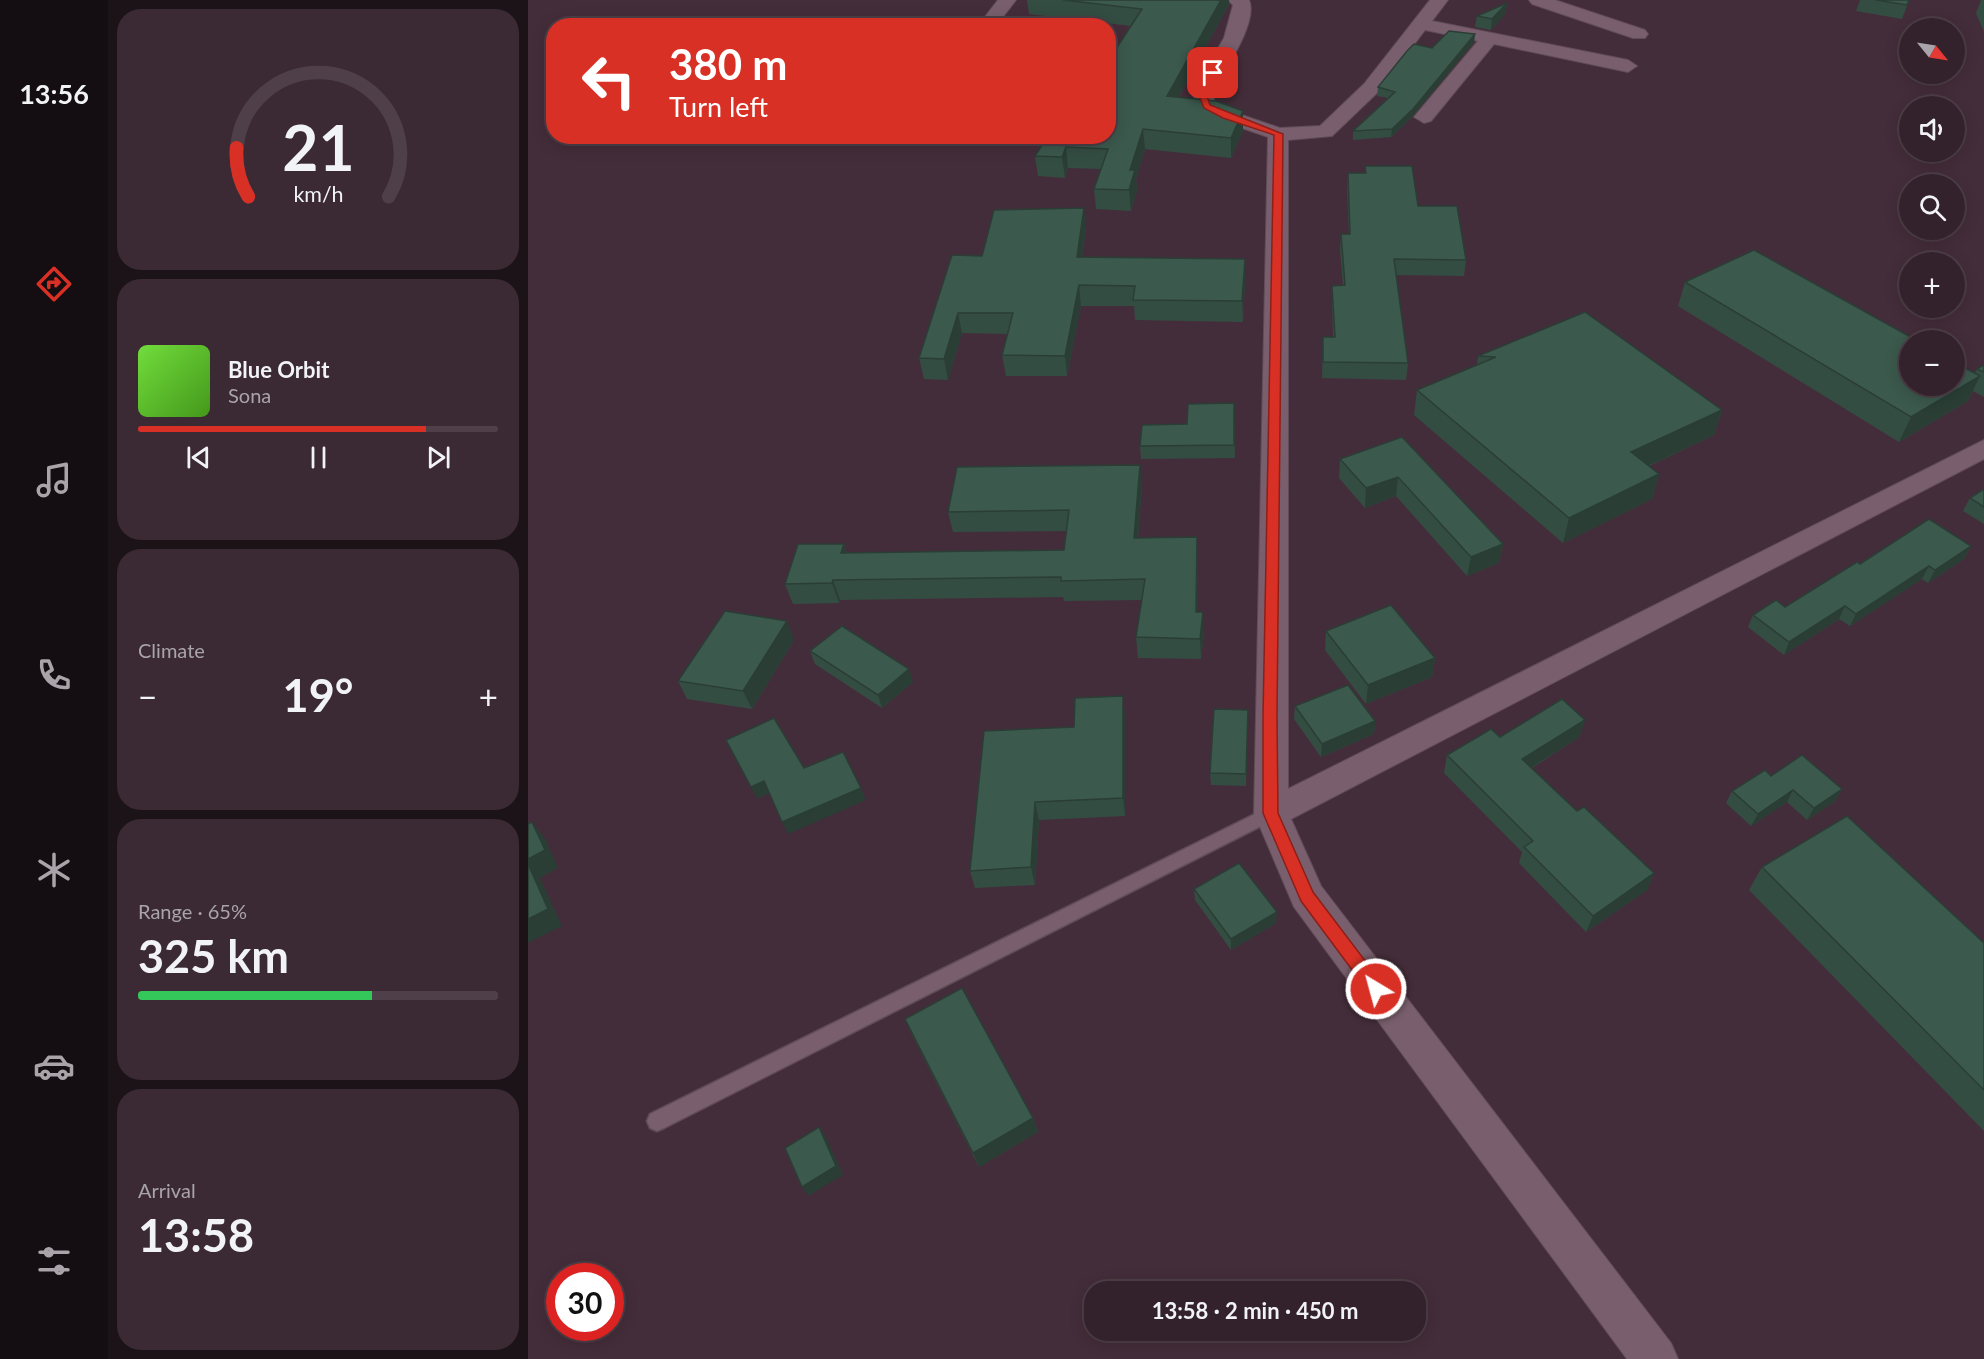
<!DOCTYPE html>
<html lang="en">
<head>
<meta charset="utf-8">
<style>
  body { margin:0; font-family:Lato,sans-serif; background:#3b2a34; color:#f1f3f6; height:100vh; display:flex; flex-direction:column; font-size:22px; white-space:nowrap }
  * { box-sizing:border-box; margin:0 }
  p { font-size:20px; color:#a9a4a9 }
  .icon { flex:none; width:33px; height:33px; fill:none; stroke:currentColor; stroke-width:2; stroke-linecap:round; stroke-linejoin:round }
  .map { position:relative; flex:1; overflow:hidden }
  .details { display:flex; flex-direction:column; gap:9px; padding:9px; background:#1c1318; width:420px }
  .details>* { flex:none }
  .hud { position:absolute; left:18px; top:18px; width:570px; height:126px; border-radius:24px; box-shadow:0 3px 15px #0003,0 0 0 2px #4e3f48; background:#d93025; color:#fff; overflow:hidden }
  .needle { width:39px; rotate:120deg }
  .buttons { position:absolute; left:1371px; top:18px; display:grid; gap:12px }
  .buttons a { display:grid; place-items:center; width:66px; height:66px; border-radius:50%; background:#33222c; box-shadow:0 3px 15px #0003,0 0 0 2px #4e3f48; font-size:30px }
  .speed { position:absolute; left:18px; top:1263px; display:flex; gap:12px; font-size:30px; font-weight:700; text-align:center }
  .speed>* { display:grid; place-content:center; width:78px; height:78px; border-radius:50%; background:#33222c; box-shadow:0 3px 15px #0003,0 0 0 2px #4e3f48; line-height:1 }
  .speed .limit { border:9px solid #d22; background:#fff; color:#111 }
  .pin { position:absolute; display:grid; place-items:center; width:51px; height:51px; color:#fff; margin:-26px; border-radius:12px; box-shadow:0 3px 9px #0006 }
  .me { position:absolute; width:66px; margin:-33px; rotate:323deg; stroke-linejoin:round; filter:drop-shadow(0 0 4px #0008) }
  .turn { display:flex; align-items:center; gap:21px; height:126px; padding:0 24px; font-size:27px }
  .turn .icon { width:78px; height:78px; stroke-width:2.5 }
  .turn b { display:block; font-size:42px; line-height:51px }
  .big { font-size:45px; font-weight:700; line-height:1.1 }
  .details .tile { flex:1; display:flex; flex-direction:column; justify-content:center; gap:9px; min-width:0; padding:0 21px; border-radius:24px; background:#3b2a34 }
  .details .dial { align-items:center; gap:0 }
  .dial svg { height:156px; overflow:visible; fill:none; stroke:#4e3f48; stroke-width:7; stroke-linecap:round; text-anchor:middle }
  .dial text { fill:#f1f3f6; stroke:none }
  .song { display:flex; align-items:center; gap:18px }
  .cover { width:72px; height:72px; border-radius:9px; background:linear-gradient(135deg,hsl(100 70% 55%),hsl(100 70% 35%)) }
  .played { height:6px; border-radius:3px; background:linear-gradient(90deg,#d93025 80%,#4e3f48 80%) }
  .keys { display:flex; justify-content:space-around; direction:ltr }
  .heat { display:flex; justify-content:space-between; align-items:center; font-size:33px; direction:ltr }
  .charge { height:9px; border-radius:4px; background:linear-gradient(90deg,#34c759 65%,#4e3f48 0) }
  .trip { position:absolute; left:556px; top:1281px; width:342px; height:60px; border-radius:24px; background:#33222c; box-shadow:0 3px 15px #0003,0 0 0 2px #4e3f48; font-weight:700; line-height:60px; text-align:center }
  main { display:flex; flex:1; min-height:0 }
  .dock { display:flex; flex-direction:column; width:108px; justify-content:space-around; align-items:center; background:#140e12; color:#a9a4a9 }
  .dock .icon { width:42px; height:42px }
  .dock .on { color:#d93025 }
  .dock b { font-size:27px; color:#f1f3f6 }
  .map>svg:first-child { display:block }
</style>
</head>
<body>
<main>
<nav class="dock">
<b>13:56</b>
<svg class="icon on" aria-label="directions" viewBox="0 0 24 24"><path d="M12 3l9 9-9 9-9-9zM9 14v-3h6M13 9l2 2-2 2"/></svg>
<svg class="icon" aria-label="music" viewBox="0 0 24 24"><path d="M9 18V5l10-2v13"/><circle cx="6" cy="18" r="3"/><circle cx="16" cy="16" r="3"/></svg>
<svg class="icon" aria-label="phone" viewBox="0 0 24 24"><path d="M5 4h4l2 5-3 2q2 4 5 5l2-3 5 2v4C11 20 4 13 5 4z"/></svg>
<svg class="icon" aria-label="climate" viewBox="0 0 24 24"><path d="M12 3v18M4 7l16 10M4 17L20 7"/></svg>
<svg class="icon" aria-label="car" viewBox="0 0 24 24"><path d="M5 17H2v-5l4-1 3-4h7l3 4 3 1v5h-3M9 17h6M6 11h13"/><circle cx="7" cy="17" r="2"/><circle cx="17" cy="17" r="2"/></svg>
<svg class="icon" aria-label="filters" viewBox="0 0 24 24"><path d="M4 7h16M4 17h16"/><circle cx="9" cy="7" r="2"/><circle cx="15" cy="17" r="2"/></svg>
</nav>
<section class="details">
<div class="tile dial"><svg viewBox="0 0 100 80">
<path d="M14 69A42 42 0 1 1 86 69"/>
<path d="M14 69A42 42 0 0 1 8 44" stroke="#d93025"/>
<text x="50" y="56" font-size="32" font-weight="700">21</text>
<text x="50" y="72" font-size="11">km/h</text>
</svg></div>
<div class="tile">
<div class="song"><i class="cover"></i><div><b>Blue Orbit</b><p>Sona</p></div></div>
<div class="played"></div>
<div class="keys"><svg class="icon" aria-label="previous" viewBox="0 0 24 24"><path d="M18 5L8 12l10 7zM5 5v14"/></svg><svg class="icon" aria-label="pause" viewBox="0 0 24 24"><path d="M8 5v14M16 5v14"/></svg><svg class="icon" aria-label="next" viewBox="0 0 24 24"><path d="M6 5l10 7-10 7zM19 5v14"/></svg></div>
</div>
<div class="tile"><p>Climate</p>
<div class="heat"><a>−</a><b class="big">19°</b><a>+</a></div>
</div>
<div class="tile"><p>Range · 65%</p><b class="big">325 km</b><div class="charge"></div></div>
<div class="tile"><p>Arrival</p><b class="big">13:58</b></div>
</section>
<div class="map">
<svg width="1456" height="1359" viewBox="0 0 1456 1359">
  <rect width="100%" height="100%" fill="#442d3a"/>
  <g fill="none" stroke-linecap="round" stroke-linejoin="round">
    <g stroke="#604b57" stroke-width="3">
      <polygon id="lane" points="743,806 749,808 751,813 749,818 136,1128 129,1131 122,1128 119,1121 122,1114"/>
    </g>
    <g stroke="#604b57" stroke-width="2">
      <g id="street">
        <polygon points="470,0 488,0 468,26 456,26 453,22"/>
        <path d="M700 0H721C731 22 695 73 684 93L687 103 705 112 752 128 792 126 836 84 902 0H920L904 21 1100 60 1109 66 1100 72 966 44 903 121 896 123 886 117 950 41 897 30 850 92 804 136 760 140V789L1456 440V459L763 819 793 886 1143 1343 1150 1359H1099L766 907 726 813 740 137 691 120 672 110 664 93 696 38 705 5Z"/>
        <polygon points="1001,0 1027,0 1117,30 1120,34 1117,38 1105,38 1004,4"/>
      </g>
    </g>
    <use href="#lane" fill="#795f6d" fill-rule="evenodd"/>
    <use href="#street" fill="#795f6d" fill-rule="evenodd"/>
  </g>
  <g fill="#344d42">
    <polygon points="499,0 701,0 701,4 650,98 715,111 715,131 703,158 617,149 608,178 609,191 603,211 568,209 566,189 573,169 540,168 537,178 510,176 507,156 580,136 603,26 501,14"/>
    <polygon points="1332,0 1381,0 1374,19 1328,11"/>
    <polygon points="1453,0 1456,0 1456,32 1448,13"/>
    <polygon points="979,3 977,14 963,30 947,27 949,16"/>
    <polygon points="947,34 946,42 884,117 863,137 825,140 825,131 860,98 849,96 850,87 904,48"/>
    <polygon points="837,166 890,206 938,260 936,276 868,275 880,363 878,380 794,378 795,337 805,337 804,302 804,286 815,285 812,250 813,234 821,234 819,189 820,173 837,173"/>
    <polygon points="558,229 554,257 717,279 715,322 607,320 606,306 553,306 539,376 478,376 474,355 480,334 434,333 420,380 396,379 391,358 454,256"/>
    <polygon points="1157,282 1447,373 1449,369 1456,365 1456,397 1445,391 1440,401 1371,442 1150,306"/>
    <polygon points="1057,312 1194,410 1186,435 1121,466 1131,474 1124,499 1035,543 886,415 889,390 949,365 950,356"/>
    <polygon points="706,403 707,458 613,459 612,446"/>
    <polygon points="874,437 975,544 971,563 939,576 868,496 837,508 811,478 812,459"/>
    <polygon points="614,485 610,538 670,558 669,612 676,633 673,659 610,658 608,637 614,600 536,601 535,597 312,600 311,603 265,604 257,584 316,544 319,553 536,550 539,531 425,532 420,512"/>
    <polygon points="1456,489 1456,524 1435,511 1442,498"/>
    <polygon points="1443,546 1436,559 1400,583 1394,579 1322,626 1311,619 1256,655 1220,627 1225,615 1257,607 1332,564"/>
    <polygon points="798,631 907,658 904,677 838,704 797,650"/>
    <polygon points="266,640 224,709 159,699 150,681"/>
    <polygon points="282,651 385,682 354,708 287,664"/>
    <polygon points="767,706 847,721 846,734 793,757 766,719"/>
    <polygon points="720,710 718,786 683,785 682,773"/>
    <polygon points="597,714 597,816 511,820 507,885 447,888 442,871 546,727"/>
    <polygon points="1057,720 1051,737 1004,768 1049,811 1126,873 1119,890 1058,932 991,863 994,852 916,773 919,755 972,737"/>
    <polygon points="1243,776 1314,789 1307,801 1279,820 1259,802 1223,826 1198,803 1204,791"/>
    <polygon points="1234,867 1456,943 1456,1131 1221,890"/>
    <polygon points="666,889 748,923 703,950 667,900"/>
    <polygon points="377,1019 505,1118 510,1132 451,1167 384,1035"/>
  </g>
  <g fill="#2a3e36">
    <polygon points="693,0 701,0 701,4 640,116 639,96"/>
    <polygon points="979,3 977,14 963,30 964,19"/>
    <polygon points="947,34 946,42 884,117 863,137 864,129"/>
    <polygon points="715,111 715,131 703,158 703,138"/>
    <polygon points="615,129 617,149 608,178 609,191 603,211 601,190 602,170"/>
    <polygon points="538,147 540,168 537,178 534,157"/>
    <polygon points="556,208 558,229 551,277 549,257"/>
    <polygon points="717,259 717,279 715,322 714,301"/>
    <polygon points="551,285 553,306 539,376 537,356"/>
    <polygon points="430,313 434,333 420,380 416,359"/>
    <polygon points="1452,376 1440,401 1371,442 1383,417"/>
    <polygon points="1194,410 1186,435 1096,477 1103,452"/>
    <polygon points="612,465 614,485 608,559 606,538"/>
    <polygon points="1131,474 1124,499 1035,543 1041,518"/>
    <polygon points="870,477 868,496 837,508 838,488"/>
    <polygon points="669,537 670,558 669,632 668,612"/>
    <polygon points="316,544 322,564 313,553"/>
    <polygon points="975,544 971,563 939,576 943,557"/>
    <polygon points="1443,546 1436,559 1400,583 1407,570"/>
    <polygon points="1401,566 1394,579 1322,626 1328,614"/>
    <polygon points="305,580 312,600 311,603 304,583"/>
    <polygon points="1317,606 1311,619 1256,655 1261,642"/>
    <polygon points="675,612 676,633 673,659 672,639"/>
    <polygon points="259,621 266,640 224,709 215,691"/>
    <polygon points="907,658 904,677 838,704 840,685"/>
    <polygon points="381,669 385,682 354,708 350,695"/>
    <polygon points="595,696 597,714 597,816 595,798"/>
    <polygon points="1057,720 1051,737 990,776 994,759"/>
    <polygon points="847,721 846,734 793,757 794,744"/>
    <polygon points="236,781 242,793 229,799 223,787"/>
    <polygon points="333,788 338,800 260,834 254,822"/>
    <polygon points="1314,789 1307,801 1279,820 1286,808"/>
    <polygon points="1265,790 1259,802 1223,826 1230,814"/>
    <polygon points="507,802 511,820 507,885 503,867"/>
    <polygon points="4,822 18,840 30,868 12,878 34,926 0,943 0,859"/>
    <polygon points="1126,873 1119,890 1058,932 1065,916"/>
    <polygon points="749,912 748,923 703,950 703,939"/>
    <polygon points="505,1118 510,1132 451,1167 445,1153"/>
    <polygon points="291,1127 298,1137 315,1175 280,1196 274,1187"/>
  </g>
  <g fill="#3c594d" stroke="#2a3e36" stroke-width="1.5">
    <polygon points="535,0 693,0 639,96 688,101 715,111 703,138 615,129 602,170 607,170 601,190 566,189 580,149 538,147 534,157 507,156 520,136 580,136 580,61 614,9"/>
    <polygon points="1348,0 1381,0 1379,5"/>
    <polygon points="979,3 964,19 949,16"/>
    <polygon points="921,31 947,34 885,109 864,129 825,131 867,92 850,87 879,51 886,44 904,48"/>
    <polygon points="837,166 884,166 890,206 929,206 938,260 866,259 880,363 795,362 795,337 807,337 804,286 817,285 813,234 822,234 820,173 838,173"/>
    <polygon points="556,208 549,257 717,259 714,301 605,300 607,286 551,285 537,356 474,355 485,313 430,313 416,359 391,358 424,255 454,256 466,210"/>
    <polygon points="1226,250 1388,340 1382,340 1382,386 1426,386 1426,362 1452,376 1383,417 1157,282"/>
    <polygon points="1057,312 1194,410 1103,452 1131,474 1041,518 889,390 968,357 950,356"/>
    <polygon points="1456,365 1456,372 1449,369"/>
    <polygon points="706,403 706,445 612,446 614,425 659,424 660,404"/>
    <polygon points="874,437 975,544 943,557 870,477 838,488 812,459"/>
    <polygon points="612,465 606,538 669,537 668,612 675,612 672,639 608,637 617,579 533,581 533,577 305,580 304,583 257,584 270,544 316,544 313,553 536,550 541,510 420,512 429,467"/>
    <polygon points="1456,489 1456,507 1442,498"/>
    <polygon points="1401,519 1443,546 1407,570 1401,566 1328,614 1317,606 1261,642 1225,615 1248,600 1257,607 1329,562 1332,564"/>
    <polygon points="863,605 907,658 840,685 798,631"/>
    <polygon points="197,611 259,621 215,691 150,681"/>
    <polygon points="314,626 381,669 350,695 282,651"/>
    <polygon points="820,685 847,721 794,744 767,706"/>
    <polygon points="595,696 595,798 507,802 503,867 442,871 456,731 546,727 547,698"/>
    <polygon points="1034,699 1057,720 994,759 1049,811 1056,807 1126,873 1065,916 996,847 1005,841 919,755 963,729 972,737"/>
    <polygon points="686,709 720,710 718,774 682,773"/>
    <polygon points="246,718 276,768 315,752 333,788 254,822 236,781 223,787 198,740"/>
    <polygon points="1274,755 1314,789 1286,808 1265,790 1230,814 1204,791 1237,770 1243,776"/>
    <polygon points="1319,816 1456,943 1456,1090 1234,867"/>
    <polygon points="4,822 17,850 0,859 0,824"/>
    <polygon points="711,863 749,912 703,939 666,889"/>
    <polygon points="0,864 20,909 0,919"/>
    <polygon points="434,988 505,1118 445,1153 377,1019"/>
    <polygon points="291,1127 308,1166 274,1187 257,1148"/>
  </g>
  <polygon fill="#d93025" stroke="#8d1f18" stroke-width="1.5" points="682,71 689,73 678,93 682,105 755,134 749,716 750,813 785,892 854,983 856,989 854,994 848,996 842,994 773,901 735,813 735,716 746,135 695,118 676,108 670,93"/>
</svg>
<div class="buttons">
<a><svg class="needle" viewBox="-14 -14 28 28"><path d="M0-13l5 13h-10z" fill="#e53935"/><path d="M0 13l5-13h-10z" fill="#a9a4a9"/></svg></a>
<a><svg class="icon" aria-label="sound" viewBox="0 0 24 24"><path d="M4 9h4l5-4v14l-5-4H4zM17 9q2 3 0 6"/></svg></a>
<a><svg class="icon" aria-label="search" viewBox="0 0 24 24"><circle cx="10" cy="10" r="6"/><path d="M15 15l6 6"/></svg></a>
<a>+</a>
<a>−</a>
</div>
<div class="speed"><div class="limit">30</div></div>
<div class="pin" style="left:685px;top:73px;background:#d93025"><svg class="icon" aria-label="arrive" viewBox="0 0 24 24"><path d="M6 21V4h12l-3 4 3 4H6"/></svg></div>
<svg class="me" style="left:848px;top:989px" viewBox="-20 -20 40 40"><circle r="17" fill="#d93025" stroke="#fff" stroke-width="3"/><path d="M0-11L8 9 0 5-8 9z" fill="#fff"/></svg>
<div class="trip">13:58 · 2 min · 450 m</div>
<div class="hud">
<div class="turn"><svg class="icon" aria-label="left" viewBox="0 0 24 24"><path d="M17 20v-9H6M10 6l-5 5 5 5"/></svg><div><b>380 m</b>Turn left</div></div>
</div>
</div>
</main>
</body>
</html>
